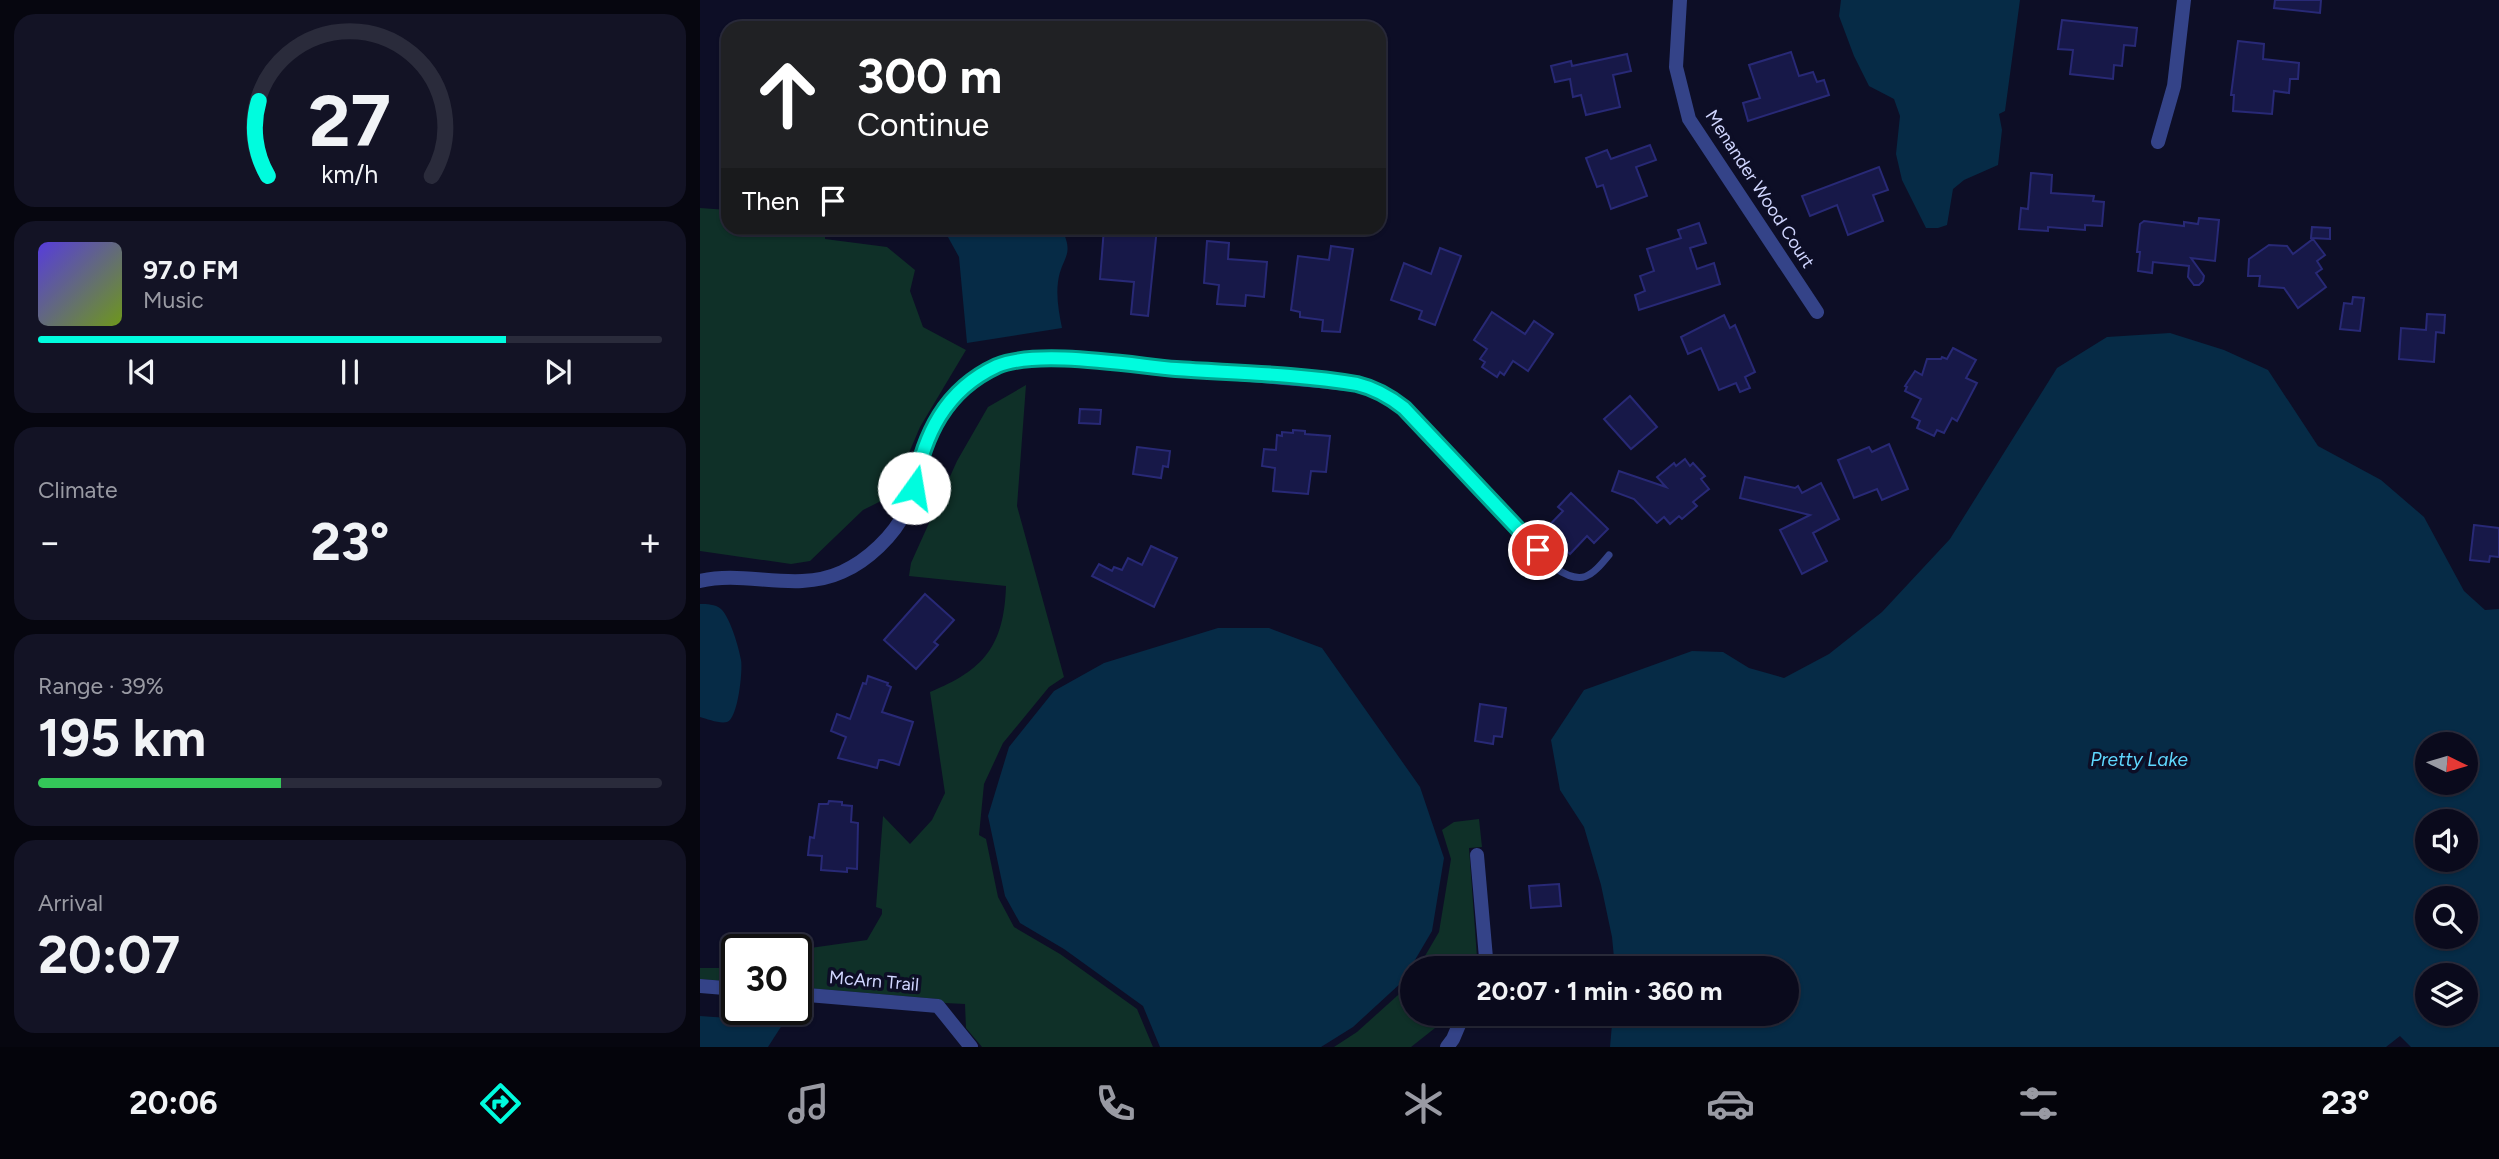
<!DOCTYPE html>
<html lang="en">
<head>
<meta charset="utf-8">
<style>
  body { margin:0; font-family:Figtree,sans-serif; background:#131325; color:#f1f3f6; height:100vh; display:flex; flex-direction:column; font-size:26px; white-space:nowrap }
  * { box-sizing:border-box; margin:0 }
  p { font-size:23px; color:#999aa3 }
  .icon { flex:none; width:38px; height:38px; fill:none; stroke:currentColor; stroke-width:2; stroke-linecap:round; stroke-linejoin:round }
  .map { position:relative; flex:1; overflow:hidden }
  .details { display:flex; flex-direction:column; gap:14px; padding:14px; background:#06060f; width:700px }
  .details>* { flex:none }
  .banner { position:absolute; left:21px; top:21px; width:665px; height:214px; border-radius:21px; box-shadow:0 2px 5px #0004,0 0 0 2px #2a2b3b; background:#202124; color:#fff; overflow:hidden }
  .needle { width:46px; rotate:95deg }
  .fabs { position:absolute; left:1715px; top:732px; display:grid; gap:14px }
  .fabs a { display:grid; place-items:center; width:63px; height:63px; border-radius:50%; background:#0a0a1c; box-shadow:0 2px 5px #0004,0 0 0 2px #2a2b3b; font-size:35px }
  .speed { position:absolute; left:21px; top:934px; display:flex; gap:14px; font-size:35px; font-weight:700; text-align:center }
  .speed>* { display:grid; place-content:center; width:91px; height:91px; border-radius:50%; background:#0a0a1c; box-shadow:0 2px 5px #0004,0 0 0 2px #2a2b3b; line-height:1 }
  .speed .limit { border:4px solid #111; border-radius:10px; background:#fff; color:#111 }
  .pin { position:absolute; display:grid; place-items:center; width:60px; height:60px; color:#fff; margin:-30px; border:4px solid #fff; border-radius:50%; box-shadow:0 2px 7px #0007 }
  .me { position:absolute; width:77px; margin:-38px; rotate:13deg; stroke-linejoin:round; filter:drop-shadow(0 0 5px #0008) }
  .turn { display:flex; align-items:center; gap:24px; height:147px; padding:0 21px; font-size:32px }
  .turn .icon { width:91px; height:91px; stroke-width:2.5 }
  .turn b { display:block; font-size:49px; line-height:60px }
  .then { display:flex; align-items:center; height:66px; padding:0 21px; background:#0003; gap:14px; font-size:26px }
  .big { font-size:52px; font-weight:700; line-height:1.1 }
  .details .card { flex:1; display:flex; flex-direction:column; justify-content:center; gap:10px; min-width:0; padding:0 24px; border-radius:21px; background:#131325 }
  .details .dial { align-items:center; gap:0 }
  .dial svg { height:182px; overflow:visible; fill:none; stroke:#2a2b3b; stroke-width:7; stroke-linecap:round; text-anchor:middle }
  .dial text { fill:#f1f3f6; stroke:none }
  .song { display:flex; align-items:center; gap:21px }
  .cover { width:84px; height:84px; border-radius:10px; background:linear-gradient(135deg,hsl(250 70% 55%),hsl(80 70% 35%)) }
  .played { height:7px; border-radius:4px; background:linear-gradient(90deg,#00fcde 75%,#2a2b3b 75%) }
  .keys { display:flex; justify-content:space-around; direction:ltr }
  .heat { display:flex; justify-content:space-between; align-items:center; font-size:38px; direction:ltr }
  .charge { height:10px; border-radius:5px; background:linear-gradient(90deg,#34c759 39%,#2a2b3b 0) }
  .trip { position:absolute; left:700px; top:956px; width:399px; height:70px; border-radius:35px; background:#0a0a1c; box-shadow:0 2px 5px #0004,0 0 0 2px #2a2b3b; font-weight:700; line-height:70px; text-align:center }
  .menu { display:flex; height:112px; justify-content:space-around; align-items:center; background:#04040b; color:#999aa3 }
  .menu .icon { width:49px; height:49px }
  .menu .current { color:#00fcde }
  .menu b { font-size:32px; color:#f1f3f6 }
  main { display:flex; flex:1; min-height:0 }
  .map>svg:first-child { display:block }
</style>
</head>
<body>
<main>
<section class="details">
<div class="card dial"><svg viewBox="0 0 100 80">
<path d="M14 69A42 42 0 1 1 86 69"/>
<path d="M14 69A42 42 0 0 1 10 36" stroke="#00fcde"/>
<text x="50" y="56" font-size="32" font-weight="700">27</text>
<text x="50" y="72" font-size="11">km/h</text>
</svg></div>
<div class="card">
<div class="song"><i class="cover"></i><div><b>97.0 FM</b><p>Music</p></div></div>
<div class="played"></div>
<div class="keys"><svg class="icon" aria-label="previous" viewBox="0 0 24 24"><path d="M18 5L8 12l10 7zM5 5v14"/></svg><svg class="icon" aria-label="pause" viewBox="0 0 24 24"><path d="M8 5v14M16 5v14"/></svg><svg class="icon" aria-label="next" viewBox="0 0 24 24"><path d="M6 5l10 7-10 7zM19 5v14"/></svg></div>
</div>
<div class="card"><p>Climate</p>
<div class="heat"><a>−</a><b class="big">23°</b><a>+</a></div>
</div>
<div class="card"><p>Range · 39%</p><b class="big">195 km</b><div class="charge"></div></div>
<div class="card"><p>Arrival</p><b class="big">20:07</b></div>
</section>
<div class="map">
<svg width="1799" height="1047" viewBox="0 0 1799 1047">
  <rect width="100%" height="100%" fill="#0d0e26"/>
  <g fill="#0f3028">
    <polygon points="0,208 28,210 28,228 125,228 125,239 187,247 215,270 210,291 223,327 266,350 220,427 203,467 185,499 163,510 110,561 91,564 0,551"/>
    <path d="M326 385 317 506 364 677 349 687 303 743 284 784 279 835 286 839 298 897 314 927 360 954 437 1009 453 1047H282L266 1028 265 1004 245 1003 238 999 96 987V950L167 940 182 914V909L176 907 183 816 210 844 232 820 245 793 230 692C284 670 304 646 306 586L209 576 211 563 257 461 288 407Z"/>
    <polygon points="779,819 782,847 769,848 777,957 773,968 718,968 739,932 751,859 742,830 754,822"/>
    <polygon points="0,968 37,968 37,982 0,979"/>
    <polygon points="712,978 712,1013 754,1013 711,1047 634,1047 657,1032 707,987"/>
  </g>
  <g fill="#062b46" fill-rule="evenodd">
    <polygon points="1141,0 1320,0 1305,111 1299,114 1302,130 1298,165 1264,180 1253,189 1247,225 1238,228 1226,228 1202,180 1196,154 1200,116 1194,99 1169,86 1154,56 1139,16"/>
    <path d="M243 228H361C376 256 361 257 358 282 356 297 359 313 362 328L267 343 259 257Z"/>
    <path d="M1470 333 1524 350 1568 370 1618 446 1681 480 1724 517 1764 591 1785 610 1799 609V1047H1711L1700 1036 1686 1047H910L913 1013H1087V968H915L912 937 901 885 884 827 860 790 851 740 884 690 992 651 1023 652 1049 668 1084 678 1129 654 1182 612 1250 539 1357 368 1407 337ZM1727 744H1766V782H1727ZM1727 821H1766V859H1727ZM1727 898H1766V936H1727ZM1727 975H1766V1013H1727Z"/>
    <path d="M0 604C7 604 15 604 21 609 30 617 39 648 41 660 43 670 38 719 27 722 20 724 7 719 0 717Z"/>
    <polygon points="518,628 569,628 622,648 720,787 744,858 732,931 702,982 653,1027 621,1047 460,1047 443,1006 364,949 320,923 305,896 288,816 309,747 354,691 404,663"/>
    <polygon points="0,1016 84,1022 68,1047 0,1047"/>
  </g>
  <g fill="#171848" stroke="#282976" stroke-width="2">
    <polygon points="1575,0 1621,0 1620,13 1574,8"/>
    <polygon points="1362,20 1437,28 1435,46 1424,45 1422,66 1414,65 1413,79 1370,74 1373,50 1358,49"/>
    <polygon points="1538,41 1564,44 1563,59 1599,63 1598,79 1590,79 1589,93 1574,91 1572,114 1533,111 1534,95 1531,95"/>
    <polygon points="1091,52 1099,76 1113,72 1117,82 1124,80 1129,95 1048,121 1043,103 1060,98 1049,65"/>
    <polygon points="927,54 931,71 913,75 920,107 886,115 881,95 873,97 870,79 855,82 851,66 871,61 872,66"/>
    <polygon points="950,145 956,160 936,167 947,196 911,209 903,185 897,187 886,158 907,150 911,159"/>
    <polygon points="1179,167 1188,190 1173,195 1183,221 1148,235 1137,205 1110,216 1102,196"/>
    <polygon points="1331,173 1352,175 1351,193 1394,196 1393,201 1404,202 1402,226 1385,225 1385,230 1348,227 1348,231 1319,229 1321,208 1328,209"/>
    <polygon points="1499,218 1519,220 1515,261 1491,258 1504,276 1503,281 1499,285 1494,285 1488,277 1489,266 1453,262 1452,273 1438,271 1440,252 1437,252 1440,224 1444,221 1484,226 1484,222 1498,224"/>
    <polygon points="999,223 1006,243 990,248 997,269 1014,263 1020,284 939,310 935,295 945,291 940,276 954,271 947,249 981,238 978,230"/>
    <polygon points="1612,227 1630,228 1630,239 1611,238"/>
    <polygon points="404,228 457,228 448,316 431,314 434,282 400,279"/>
    <polygon points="1613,239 1625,255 1617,261 1622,269 1616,273 1626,287 1598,308 1584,288 1559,286 1560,276 1548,276 1549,259 1569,245 1587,246 1593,254"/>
    <polygon points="507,241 529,243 528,259 567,262 564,297 546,295 545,306 517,304 519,285 504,283"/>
    <polygon points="631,246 653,249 640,332 622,331 623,320 600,317 600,312 591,310 598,256 629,260"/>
    <polygon points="740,248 761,256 735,325 719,319 722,311 691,300 704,263 731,274"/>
    <polygon points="1653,297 1664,298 1660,331 1640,329 1644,303 1652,304"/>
    <polygon points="792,312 825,334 834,321 853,334 828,371 813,361 804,375 800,372 797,377 782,367 785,362 780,359 787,349 774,340"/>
    <polygon points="1727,314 1745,315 1744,333 1736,332 1734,362 1699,359 1701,328 1726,330"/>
    <polygon points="1024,315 1030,328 1035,325 1055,372 1045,377 1050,388 1040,392 1036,383 1019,390 1001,348 988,354 981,337"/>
    <polygon points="1253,348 1276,360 1266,378 1277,383 1257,421 1252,418 1244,433 1237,430 1234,436 1217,428 1220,421 1212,417 1221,399 1205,391 1207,387 1205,386 1215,371 1222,375 1227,359 1241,359 1242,357 1247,359"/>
    <polygon points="930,396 957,427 931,449 904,419"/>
    <polygon points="380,409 401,410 400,424 379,423"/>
    <polygon points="593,430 605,431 605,434 630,436 626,472 611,471 608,494 573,491 575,468 562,466 564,449 576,450 577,435 582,436 582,432 593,433"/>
    <polygon points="1189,444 1208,489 1182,500 1177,489 1154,498 1138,460 1169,447 1172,452"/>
    <polygon points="437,447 470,451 468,467 463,466 461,478 433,474"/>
    <polygon points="985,459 990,466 993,463 1005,476 1001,479 1009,489 993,502 997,506 982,519 979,516 970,524 964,517 957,523 934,499 912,491 919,471 966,487 957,477 974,463 976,466"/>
    <polygon points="1045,477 1095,488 1098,486 1102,493 1121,483 1139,519 1113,533 1127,561 1102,574 1080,530 1110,515 1040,498"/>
    <polygon points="871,493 908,529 894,543 887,536 870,554 862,547 857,552 839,536 863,511 858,507"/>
    <polygon points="1774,525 1799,528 1799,557 1790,556 1789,562 1770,560"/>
    <polygon points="451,546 477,558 454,607 392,576 399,564 412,571 414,567 422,570 428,558 442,565"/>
    <polygon points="225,594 254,620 234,642 238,645 216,669 184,640"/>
    <polygon points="168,676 188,683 187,685 191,687 182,712 213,722 199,765 183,760 179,760 177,768 138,758 146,737 131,731 137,714 150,719 163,683 166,684"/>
    <polygon points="780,704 806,708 802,737 794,736 793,744 775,741"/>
    <polygon points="129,801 142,802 142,805 152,806 151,822 158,823 157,869 147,868 147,872 121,870 122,856 108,855 110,837 114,838 119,804 128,804"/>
    <polygon points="859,884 861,906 831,908 829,886"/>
  </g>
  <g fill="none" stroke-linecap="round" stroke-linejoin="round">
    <path stroke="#344388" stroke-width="7" d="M753 460 855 568C882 586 891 577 909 555"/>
    <g stroke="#344388" stroke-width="14">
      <polyline points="980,0 976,67 989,119 1117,312"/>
      <polyline points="1458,142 1474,86 1484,0"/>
      <path d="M0 581C46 570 96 593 142 572 167 561 194 536 206 510 212 496 214 480 219 464 230 420 255 383 299 366 341 349 417 364 463 368 528 373 593 378 659 385L691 397 704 408 753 460"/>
      <polyline points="777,855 786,958 782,968"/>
      <polyline points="0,986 37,989"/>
      <polyline points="96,994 238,1006 271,1047"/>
      <polyline points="747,1047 753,1039 764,1013"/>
    </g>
  </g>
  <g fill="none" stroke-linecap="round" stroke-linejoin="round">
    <g stroke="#00a490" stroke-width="18">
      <path id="route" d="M214 488C224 435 245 390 297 366 337 349 430 365 476 369 536 373 598 374 657 384 674 388 690 397 704 408L838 550"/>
    </g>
    <use href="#route" stroke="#00fcde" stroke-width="12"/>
  </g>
  <g text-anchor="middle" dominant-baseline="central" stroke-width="7" stroke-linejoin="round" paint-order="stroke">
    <g font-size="18" fill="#d1d6ff" stroke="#0d0e26">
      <text transform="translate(1060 189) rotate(57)">Menander Wood Court</text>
      <text transform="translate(174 981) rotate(5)">McArn Trail</text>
    </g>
    <g font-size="19" font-style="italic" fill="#5fd8ff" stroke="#0d0e26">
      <text x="1439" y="759">Pretty Lake</text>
    </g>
  </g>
</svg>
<div class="fabs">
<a><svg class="needle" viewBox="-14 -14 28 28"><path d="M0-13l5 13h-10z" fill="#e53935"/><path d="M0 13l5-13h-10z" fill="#999aa3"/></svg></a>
<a><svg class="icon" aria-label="sound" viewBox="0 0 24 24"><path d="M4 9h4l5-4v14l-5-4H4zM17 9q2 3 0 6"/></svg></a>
<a><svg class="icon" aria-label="search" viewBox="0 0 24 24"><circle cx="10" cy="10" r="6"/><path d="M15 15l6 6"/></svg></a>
<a><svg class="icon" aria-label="layers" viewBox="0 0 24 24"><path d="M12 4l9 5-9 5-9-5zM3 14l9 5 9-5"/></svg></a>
</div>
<div class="speed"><div class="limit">30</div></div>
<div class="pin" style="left:838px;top:550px;background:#d93025"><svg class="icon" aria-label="arrive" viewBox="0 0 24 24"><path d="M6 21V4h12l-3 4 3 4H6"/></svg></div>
<svg class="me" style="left:214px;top:488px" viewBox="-20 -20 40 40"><circle r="19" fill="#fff"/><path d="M0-13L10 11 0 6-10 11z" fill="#00fcde"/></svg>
<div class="trip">20:07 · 1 min · 360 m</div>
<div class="banner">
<div class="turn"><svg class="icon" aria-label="ahead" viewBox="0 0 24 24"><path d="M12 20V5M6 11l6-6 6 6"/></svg><div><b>300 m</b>Continue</div></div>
<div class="then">Then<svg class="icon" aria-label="arrive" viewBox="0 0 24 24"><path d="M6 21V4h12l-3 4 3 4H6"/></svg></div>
</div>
</div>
</main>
<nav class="menu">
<b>20:06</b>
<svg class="icon current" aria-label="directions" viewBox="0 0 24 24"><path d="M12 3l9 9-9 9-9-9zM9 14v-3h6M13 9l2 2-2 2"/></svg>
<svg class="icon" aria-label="music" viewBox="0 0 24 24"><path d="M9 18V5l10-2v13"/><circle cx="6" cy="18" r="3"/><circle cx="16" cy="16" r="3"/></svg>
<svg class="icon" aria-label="phone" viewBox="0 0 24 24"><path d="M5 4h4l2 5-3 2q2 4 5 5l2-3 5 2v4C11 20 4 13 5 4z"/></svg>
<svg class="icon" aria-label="climate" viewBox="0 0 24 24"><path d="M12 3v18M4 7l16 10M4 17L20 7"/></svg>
<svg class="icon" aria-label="car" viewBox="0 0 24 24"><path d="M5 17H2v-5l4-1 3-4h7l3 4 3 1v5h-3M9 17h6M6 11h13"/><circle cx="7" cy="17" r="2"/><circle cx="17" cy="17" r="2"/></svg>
<svg class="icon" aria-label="filters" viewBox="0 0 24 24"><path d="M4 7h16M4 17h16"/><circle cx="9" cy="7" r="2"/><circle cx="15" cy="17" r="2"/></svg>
<b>23°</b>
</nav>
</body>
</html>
